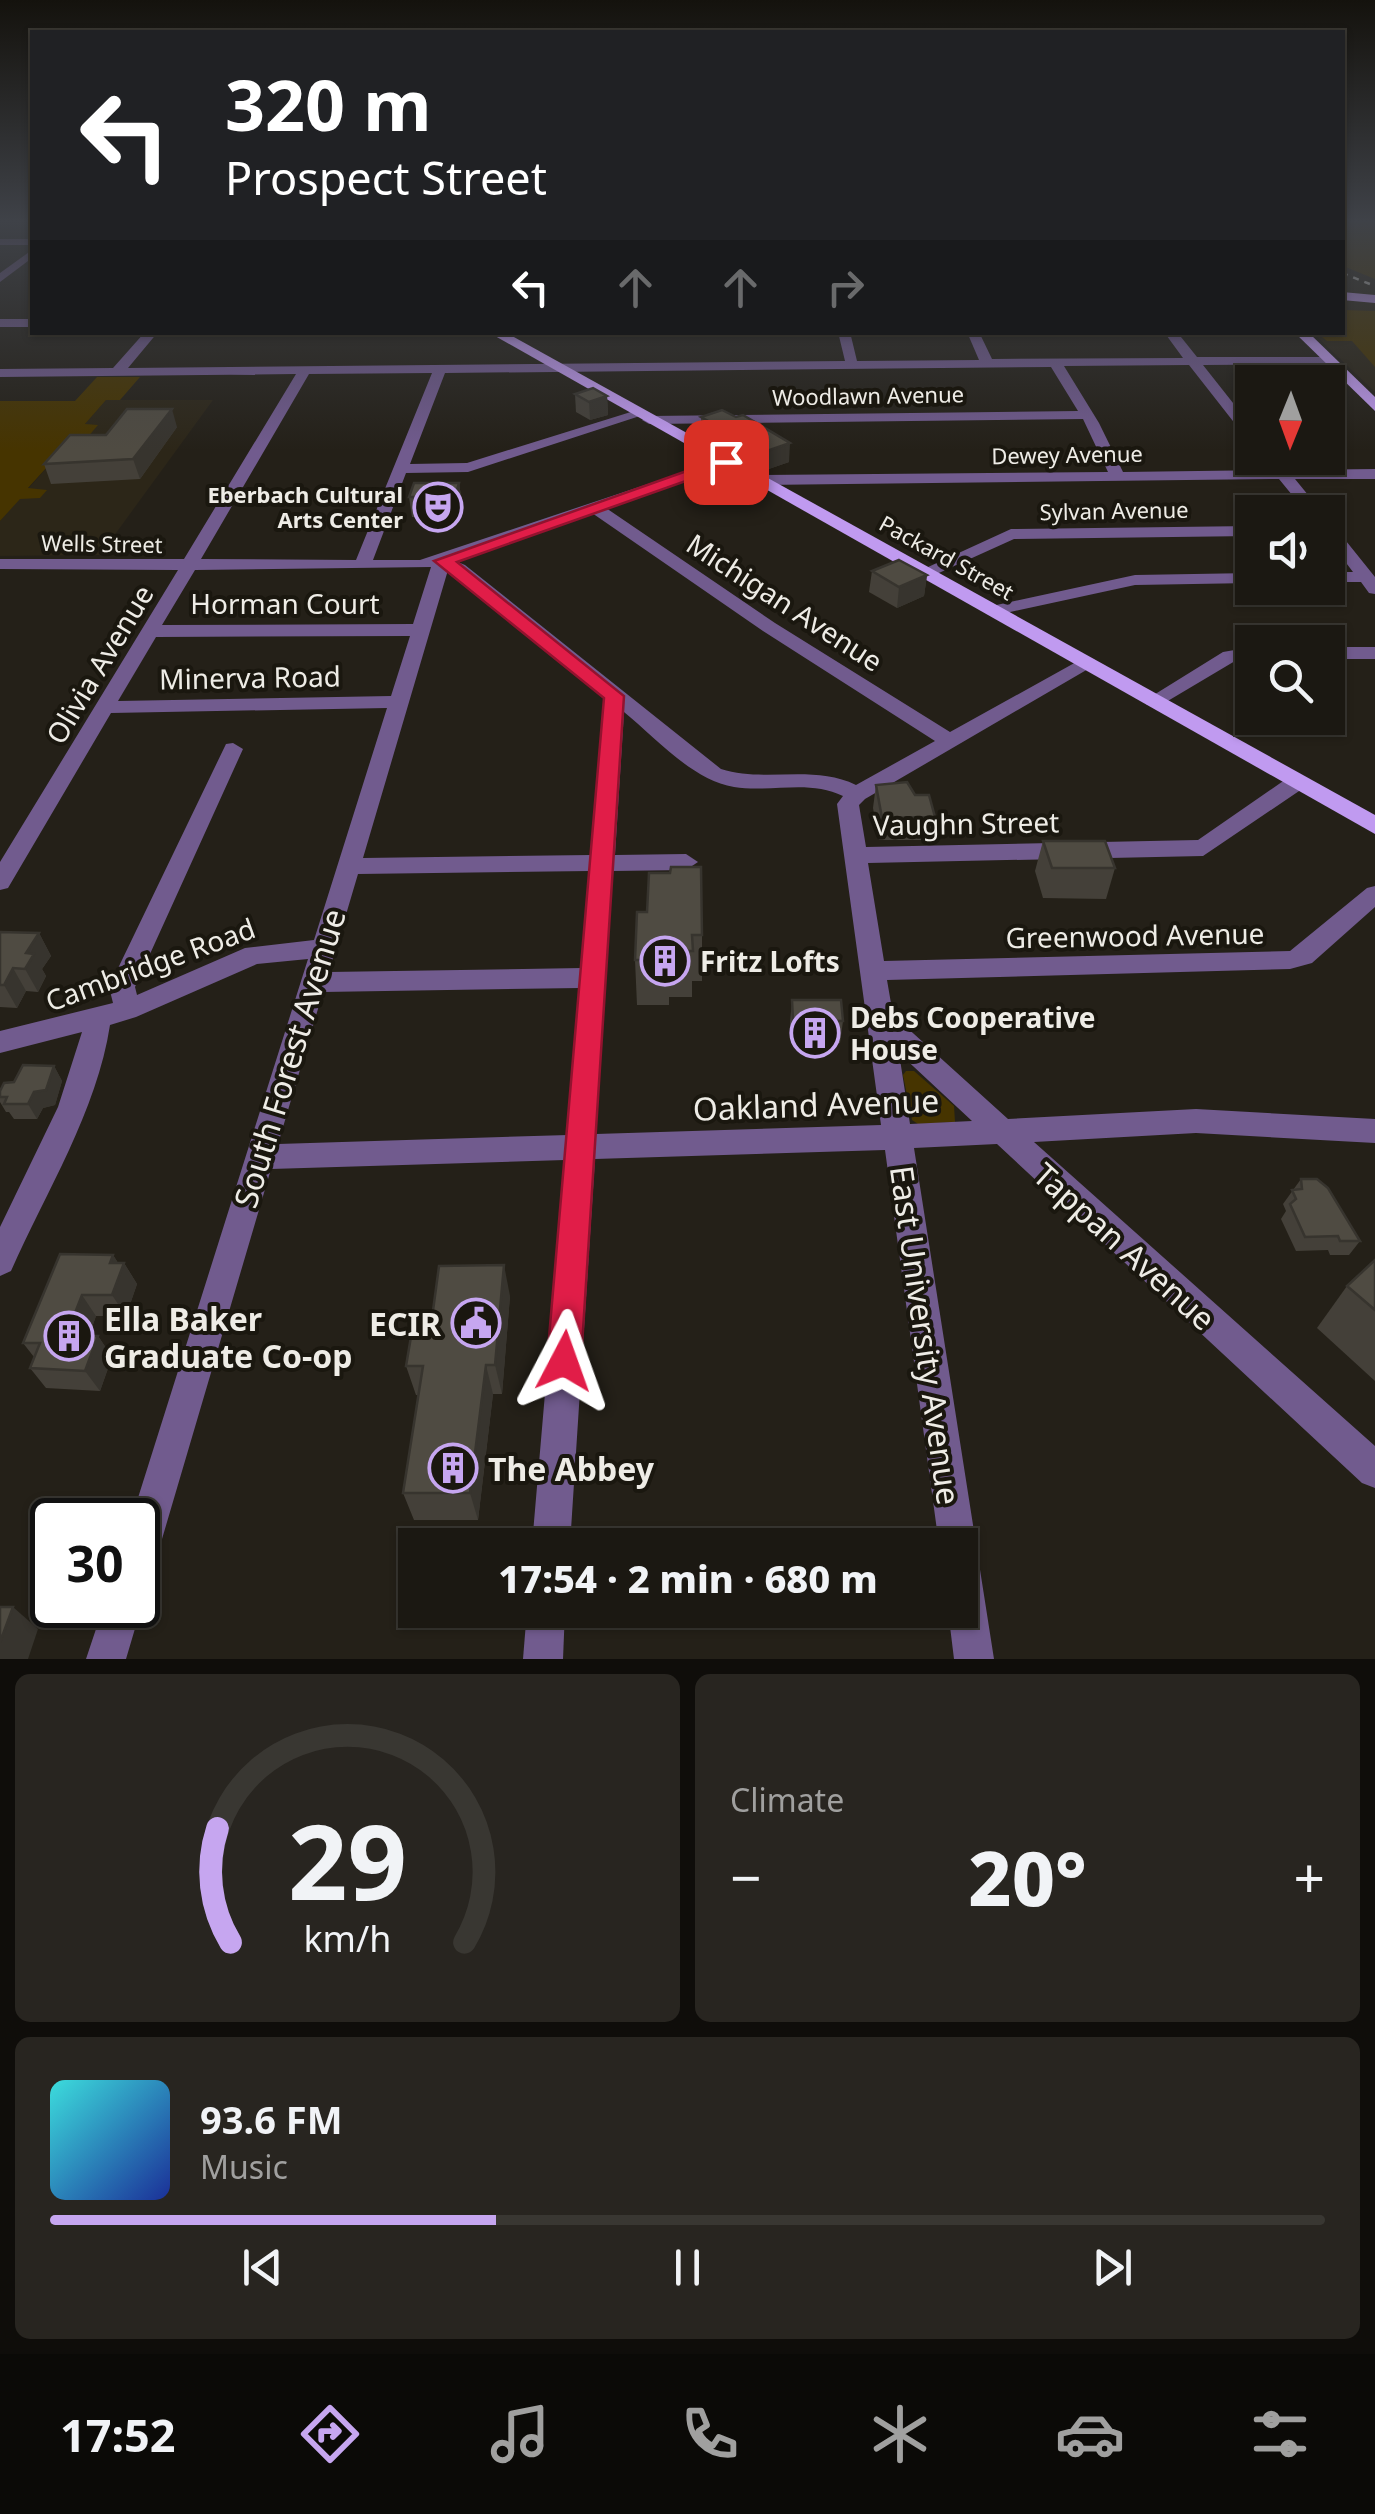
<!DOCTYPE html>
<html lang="en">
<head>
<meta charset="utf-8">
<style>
  body { margin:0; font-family:"Noto Sans",sans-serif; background:#282520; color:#f1f3f6; height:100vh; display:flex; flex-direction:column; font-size:38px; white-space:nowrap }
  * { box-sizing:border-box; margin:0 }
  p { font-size:32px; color:#a0a09f }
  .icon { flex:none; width:55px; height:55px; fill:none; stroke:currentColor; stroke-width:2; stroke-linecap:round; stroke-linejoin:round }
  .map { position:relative; height:1659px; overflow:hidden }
  .drawer { display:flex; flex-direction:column; gap:15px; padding:15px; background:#0f0d0a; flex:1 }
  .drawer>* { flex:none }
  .top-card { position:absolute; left:30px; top:30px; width:1315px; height:305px; border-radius:0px; box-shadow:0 2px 8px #0004,0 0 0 2px #393732; background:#202124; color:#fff; overflow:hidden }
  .needle { width:65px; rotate:181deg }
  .controls { position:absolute; left:1235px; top:365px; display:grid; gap:20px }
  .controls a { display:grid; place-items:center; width:110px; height:110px; border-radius:0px; background:#1b1812; box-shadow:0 2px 8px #0004,0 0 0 2px #393732; font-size:50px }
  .speed { position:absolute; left:30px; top:1498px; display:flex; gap:20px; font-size:50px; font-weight:700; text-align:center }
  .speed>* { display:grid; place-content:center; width:130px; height:130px; border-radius:50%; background:#1b1812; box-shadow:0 2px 8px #0004,0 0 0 2px #393732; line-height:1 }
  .speed .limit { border:5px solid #111; border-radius:15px; background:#fff; color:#111 }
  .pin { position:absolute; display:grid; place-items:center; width:85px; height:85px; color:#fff; margin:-42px; border-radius:20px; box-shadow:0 5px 15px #0006 }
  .me { position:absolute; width:110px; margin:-55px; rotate:4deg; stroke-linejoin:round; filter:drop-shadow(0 0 8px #0008) }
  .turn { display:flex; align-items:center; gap:35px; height:210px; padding:0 30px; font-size:45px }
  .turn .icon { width:130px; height:130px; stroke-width:2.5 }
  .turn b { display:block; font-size:70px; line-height:85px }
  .lanes { display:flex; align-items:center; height:95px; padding:0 30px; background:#0003; justify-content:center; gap:50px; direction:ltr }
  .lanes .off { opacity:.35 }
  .big { font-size:75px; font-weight:800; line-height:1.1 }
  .drawer .card { flex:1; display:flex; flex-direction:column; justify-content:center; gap:15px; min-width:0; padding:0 35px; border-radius:15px; background:#282520 }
  .drawer .dial { align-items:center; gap:0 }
  .dial svg { height:260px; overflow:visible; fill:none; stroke:#393732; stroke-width:7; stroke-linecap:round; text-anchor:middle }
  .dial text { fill:#f1f3f6; stroke:none }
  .song { display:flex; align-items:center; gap:30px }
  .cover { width:120px; height:120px; border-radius:15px; background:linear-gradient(135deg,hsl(180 70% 55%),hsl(230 70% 35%)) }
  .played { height:10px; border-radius:5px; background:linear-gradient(90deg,#c6a6f0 35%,#393732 35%) }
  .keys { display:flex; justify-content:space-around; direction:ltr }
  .heat { display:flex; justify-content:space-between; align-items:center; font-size:55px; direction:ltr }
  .drawer .tiles { flex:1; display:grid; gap:15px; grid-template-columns:1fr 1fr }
  .card:last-child { grid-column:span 2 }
  .trip { position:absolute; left:398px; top:1528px; width:580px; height:100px; border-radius:0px; background:#1b1812; box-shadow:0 2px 8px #0004,0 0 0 2px #393732; font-weight:800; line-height:100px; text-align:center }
  .tabs { display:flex; height:160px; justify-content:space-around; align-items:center; background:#0b0a07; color:#a0a09f }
  .tabs .icon { width:70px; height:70px }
  .tabs .active { color:#c6a6f0 }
  .tabs b { font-size:45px; color:#f1f3f6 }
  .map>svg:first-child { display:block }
</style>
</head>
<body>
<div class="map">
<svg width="1375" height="1659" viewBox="0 0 1375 1659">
  <rect width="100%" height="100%" fill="#242018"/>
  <g fill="#2c2618">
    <polygon points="1343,219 1375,219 1375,392 1313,333 1342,332"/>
    <polygon points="106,400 213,400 100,555 0,556 0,521"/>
  </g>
  <g fill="#463400">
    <polygon points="1342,219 1375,219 1375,279 1343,266"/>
    <polygon points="1343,310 1375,311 1375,367 1352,341 1327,341 1317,333 1342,332"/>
    <polygon points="97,377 140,377 120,400 106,400 85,424 98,425 81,445 67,445 28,488 47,490 40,498 20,499 0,521 0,401 75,401"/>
    <polygon points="906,1071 914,1071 954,1106 955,1122 918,1124 912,1120 903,1075"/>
  </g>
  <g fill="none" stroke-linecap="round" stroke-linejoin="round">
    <g fill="#715b8e" fill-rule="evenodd">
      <rect x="0" y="239" width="32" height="6"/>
      <polygon points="32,250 32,258 0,282 0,273"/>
      <rect x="0" y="319" width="32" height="8"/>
      <path d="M145 332H158L128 368 845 361 838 332H850L857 361 979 360 967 332H979L992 359 1183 358 1164 332H1177L1197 357H1333L1334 360 1328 364 1203 365 1252 427V440L1247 439 1189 365 1064 366 1099 423 1123 472 1272 470 1263 458H1277L1288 470 1375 469V479H1295L1322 512H1306L1279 479 759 485 751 480 759 475 1108 472 1083 419 649 424 642 420 649 416 1078 411 1051 367 445 373 410 464 467 463 634 411 646 414 468 472 406 473 373 560H420L726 458 733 462 731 465 606 508 775 623 950 732 1078 661H1092L1095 665 865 799 859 805 866 847 1198 840 1289 777H1305L1308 782 1305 787 1203 856 868 863 884 961 1290 951 1367 888 1375 886V907L1312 963 1290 969 887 980 893 1015 1008 1119 1196 1109 1375 1119V1143L1196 1133 1034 1142 1375 1446V1488L1362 1483 997 1144 914 1148 994 1659H954L948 1610H960V1545H939L885 1150 595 1159 570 1545H532L565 1160 271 1169 157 1556 151 1569 138 1574V1520H131L308 959 257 964 136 1017 110 1025C97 1111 46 1192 11 1271L0 1276V1227L58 1107 82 1032 0 1053V1031L113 1003 109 987 226 744 233 743 243 749 135 987 137 995 245 948 314 940 387 708 111 713 8 888 0 890V862L178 570 0 569V559H184L296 374 0 377V369L113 368ZM432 373 356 560 201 559 309 374ZM592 513 763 631 935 741 856 785C813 764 765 783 721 769L465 565 453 560ZM431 567 413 624 162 625 195 570ZM448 570 605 697 591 855 363 858ZM410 636 391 696 118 701 156 637ZM624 712C656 738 692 780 734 787 770 793 809 779 843 796L837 804 881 1125 596 1134 613 871 686 870 698 862 686 854 615 855ZM590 871 582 968 329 972 358 874ZM580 988 568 1135 278 1144 323 992ZM899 1053 972 1121 910 1124Z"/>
      <polygon points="1328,524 1334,526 1375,577 1375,594 1369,593 1361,582 1328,582 1328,572 1353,572 1328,539"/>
      <polygon points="1252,526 1252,536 1014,539 930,577 924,578 915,573 1011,529"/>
      <polygon points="1252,573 1252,583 1135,585 992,616 983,611 992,606 1135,575"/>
      <polygon points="1252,647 1252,659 1235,661 1161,705 1147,705 1144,701 1223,652"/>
      <rect x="1328" y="647" width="47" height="12"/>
      <polygon points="138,1594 142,1605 126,1659 86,1659 104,1605 138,1605"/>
      <polygon points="527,1610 565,1610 563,1659 523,1659"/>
    </g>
    <g fill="#c09af0" fill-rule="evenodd">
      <polygon points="1342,292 1375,295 1375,303 1342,300"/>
      <polygon points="488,332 505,332 1375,815 1375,834"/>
      <polygon points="1294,332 1308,332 1375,397 1375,411"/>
    </g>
    <polyline stroke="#cac8c1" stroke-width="2.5" stroke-dasharray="6 6" stroke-linecap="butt" points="1342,273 1375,286"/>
  </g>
  <g fill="#444039">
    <polygon points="593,388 607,396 608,415 590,420 576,412 575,394"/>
    <polygon points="701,417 789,462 763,471 701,436"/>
    <polygon points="177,427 140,479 51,484 44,464 106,435"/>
    <polygon points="703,482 731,485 731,498 716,504 702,495"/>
    <polygon points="459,483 462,503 457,517 412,517 409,497"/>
    <polygon points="872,571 927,575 924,596 897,608 869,592"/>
    <polygon points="876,785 915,795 935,817 930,840 879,840 873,808"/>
    <polygon points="1043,841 1115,868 1106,899 1043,898 1035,871"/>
    <polygon points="637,912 702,935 702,981 692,981 692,997 669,997 669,1005 637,1005 635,960"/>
    <polygon points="0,933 39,933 51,956 42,969 46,976 38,992 26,991 17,1008 0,1007"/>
    <polygon points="792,1000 843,1021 840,1043 791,1043 790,1023"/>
    <polygon points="54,1066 62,1081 55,1105 43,1108 37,1119 14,1119 9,1112 6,1112 0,1102 0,1091 14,1082"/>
    <polygon points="1301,1179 1360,1241 1349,1255 1330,1255 1328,1250 1296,1251 1281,1219 1286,1211 1283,1204"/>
    <polygon points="113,1255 118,1263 124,1263 137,1284 126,1316 96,1316 89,1336 98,1336 112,1357 100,1391 46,1388 30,1368 34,1357 23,1343"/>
    <polygon points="1375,1260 1375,1381 1317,1328 1347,1286"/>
    <polygon points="510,1296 502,1394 493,1394 478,1520 414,1520 403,1493 419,1395 416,1395 406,1366 432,1318"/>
  </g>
  <g fill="#37342e">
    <polygon points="607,396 608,415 590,420 589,402"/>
    <polygon points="172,409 177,427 140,479 133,459"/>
    <polygon points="790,443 789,462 763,471 764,452"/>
    <polygon points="459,483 462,503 457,517 455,497"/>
    <polygon points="731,485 731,498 716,504 716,491"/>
    <polygon points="927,575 924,596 897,608 899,587"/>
    <polygon points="39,933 51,956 42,969 46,976 38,992 25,969 26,953"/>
    <polygon points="13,968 26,991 17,1008 4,985"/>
    <polygon points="54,1066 62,1081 55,1105 43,1108 37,1119 28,1104 34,1092"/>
    <polygon points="113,1255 122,1269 124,1263 137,1284 126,1316 112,1295 110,1263"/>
    <polygon points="504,1265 510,1296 502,1394 495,1365"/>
    <polygon points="82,1295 96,1316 81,1357 66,1336"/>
    <polygon points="98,1336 112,1357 100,1391 85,1371"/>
    <polygon points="486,1365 493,1394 478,1520 470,1493"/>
    <polygon points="13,1607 38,1629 28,1659 0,1659 0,1642"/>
  </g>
  <g fill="#4f4b42" stroke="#37342e" stroke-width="2.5">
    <polygon points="593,388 607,396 589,402 575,394"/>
    <polygon points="127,409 172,409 133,459 44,464 70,435 106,435"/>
    <polygon points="722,410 736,417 743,415 790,443 764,452 701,417"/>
    <polygon points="718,477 731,485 716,491 703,482"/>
    <polygon points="414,483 459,483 455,497 409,497"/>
    <polygon points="899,560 927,575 899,587 872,571"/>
    <polygon points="907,782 915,795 929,795 935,817 882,818 876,785"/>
    <polygon points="1043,841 1105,841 1115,868 1052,868"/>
    <polygon points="671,867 701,867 702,935 692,935 693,951 668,951 668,960 635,960 637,912 647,912 649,873 670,873"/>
    <polygon points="0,932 39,933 26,953 34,954 25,969 13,968 4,985 0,985"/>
    <polygon points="792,1000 841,1000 843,1021 793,1020"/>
    <polygon points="23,1065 54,1066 46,1090 34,1092 28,1104 4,1104 7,1097 0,1097 0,1091 4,1083 14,1082"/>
    <polygon points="1301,1179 1317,1179 1328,1188 1360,1241 1340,1241 1338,1236 1305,1237 1290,1204 1296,1199 1292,1190 1302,1189"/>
    <polygon points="60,1254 113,1255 110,1263 124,1263 112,1295 82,1295 66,1336 98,1336 85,1371 30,1368 40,1343 23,1343"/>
    <polygon points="1375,1260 1375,1310 1347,1286"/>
    <polygon points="504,1265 495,1365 486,1365 470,1493 403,1493 423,1366 406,1366 414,1319 432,1318 439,1266"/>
    <polygon points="0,1607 13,1607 0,1642"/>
  </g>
  <linearGradient id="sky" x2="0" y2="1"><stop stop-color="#14120d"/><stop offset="0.49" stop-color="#3f4248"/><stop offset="1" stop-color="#3f4248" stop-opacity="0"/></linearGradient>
  <rect width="1375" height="451" fill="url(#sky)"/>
  <polygon fill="#e11d48" stroke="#92132f" stroke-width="2.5" points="726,457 733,462 731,465 457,562 624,696 581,1361 576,1373 564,1378 552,1373 547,1361 604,698 434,561"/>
  <defs>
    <g id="theatre-ring" transform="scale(2.5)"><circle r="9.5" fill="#1a170f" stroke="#c6a6f0" stroke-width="1.5"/><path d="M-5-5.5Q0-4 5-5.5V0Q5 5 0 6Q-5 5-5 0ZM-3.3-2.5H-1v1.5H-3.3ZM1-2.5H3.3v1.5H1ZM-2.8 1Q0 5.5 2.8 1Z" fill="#c6a6f0"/></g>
    <g id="building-ring" transform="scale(2.5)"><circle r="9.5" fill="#1a170f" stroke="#c6a6f0" stroke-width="1.5"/><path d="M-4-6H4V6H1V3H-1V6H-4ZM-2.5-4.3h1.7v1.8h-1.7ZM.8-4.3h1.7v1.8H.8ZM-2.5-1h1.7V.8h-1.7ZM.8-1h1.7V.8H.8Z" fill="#c6a6f0"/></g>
    <g id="civic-ring" transform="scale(2.5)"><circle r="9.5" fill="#1a170f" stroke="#c6a6f0" stroke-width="1.5"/><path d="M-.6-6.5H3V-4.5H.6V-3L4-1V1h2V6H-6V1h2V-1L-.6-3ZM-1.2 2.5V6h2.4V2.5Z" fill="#c6a6f0"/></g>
  </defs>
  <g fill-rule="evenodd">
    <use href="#theatre-ring" x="438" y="507"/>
    <use href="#building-ring" x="665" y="961"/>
    <use href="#building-ring" x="815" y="1033"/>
    <use href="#civic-ring" x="476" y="1323"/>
    <use href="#building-ring" x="69" y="1336"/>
    <use href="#building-ring" x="453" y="1468"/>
  </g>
  <g text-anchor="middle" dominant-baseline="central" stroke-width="8" stroke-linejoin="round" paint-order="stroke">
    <g font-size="22" fill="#eeece6" stroke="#1a170f">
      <text transform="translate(868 395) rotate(-1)">Woodlawn Avenue</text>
      <text transform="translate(1067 454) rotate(-1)">Dewey Avenue</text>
      <text transform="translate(1114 510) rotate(-1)">Sylvan Avenue</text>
      <text transform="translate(102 543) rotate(1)">Wells Street</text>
      <text transform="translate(947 557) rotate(29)">Packard Street</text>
    </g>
    <g font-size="22" font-weight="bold" fill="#eeece6" stroke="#1a170f" text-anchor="end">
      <text x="403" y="494">Eberbach Cultural<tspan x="403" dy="25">Arts Center</tspan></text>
    </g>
    <g font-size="28" fill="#eeece6" stroke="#1a170f">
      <text transform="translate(785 602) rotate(33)">Michigan Avenue</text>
      <text x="285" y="603">Horman Court</text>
      <text transform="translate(99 664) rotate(-59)">Olivia Avenue</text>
      <text transform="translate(250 677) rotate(-1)">Minerva Road</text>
      <text transform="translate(966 823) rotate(-1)">Vaughn Street</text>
      <text transform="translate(1135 935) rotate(-1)">Greenwood Avenue</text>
      <text transform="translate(150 964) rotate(-20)">Cambridge Road</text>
    </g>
    <g font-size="28" font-weight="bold" fill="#eeece6" stroke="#1a170f" text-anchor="start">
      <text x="700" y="961">Fritz Lofts</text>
      <text x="850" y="1017">Debs Cooperative<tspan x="850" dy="32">House</tspan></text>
    </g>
    <g font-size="32" fill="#eeece6" stroke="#1a170f">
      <text transform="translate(289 1058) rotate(-73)">South Forest Avenue</text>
      <text transform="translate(816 1104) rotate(-2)">Oakland Avenue</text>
      <text transform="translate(1125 1246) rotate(42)">Tappan Avenue</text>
      <text transform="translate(926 1335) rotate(82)">East University Avenue</text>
    </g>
    <g font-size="32" font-weight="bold" fill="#eeece6" stroke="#1a170f" text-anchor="start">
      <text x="104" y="1318">Ella Baker<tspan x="104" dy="37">Graduate Co-op</tspan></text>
      <text x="441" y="1323" text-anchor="end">ECIR</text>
      <text x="488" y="1468">The Abbey</text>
    </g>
  </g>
</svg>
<div class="controls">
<a><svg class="needle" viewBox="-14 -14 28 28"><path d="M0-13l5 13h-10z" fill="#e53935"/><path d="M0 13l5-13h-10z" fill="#a0a09f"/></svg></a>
<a><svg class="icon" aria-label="sound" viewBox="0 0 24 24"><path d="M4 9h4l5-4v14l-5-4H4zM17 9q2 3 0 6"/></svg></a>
<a><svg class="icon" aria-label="search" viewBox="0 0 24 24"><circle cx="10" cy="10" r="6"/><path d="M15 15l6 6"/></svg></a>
</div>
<div class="speed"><div class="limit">30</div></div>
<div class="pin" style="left:726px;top:462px;background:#d93025"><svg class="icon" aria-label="arrive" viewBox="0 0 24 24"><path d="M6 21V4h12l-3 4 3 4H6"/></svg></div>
<svg class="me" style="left:564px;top:1361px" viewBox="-20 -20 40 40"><path d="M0-17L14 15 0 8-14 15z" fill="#e11d48" stroke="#fff" stroke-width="4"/></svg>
<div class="trip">17:54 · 2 min · 680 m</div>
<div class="top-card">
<div class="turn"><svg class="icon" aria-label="left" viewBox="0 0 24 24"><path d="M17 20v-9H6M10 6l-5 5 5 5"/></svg><div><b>320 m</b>Prospect Street</div></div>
<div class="lanes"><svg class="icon" aria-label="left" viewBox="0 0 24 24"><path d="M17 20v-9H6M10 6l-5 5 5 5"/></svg><svg class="icon off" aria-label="ahead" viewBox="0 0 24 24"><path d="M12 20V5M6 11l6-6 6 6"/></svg><svg class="icon off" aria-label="ahead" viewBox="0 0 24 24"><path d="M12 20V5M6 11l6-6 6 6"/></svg><svg class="icon off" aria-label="right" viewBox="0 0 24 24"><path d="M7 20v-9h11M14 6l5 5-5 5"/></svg></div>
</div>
</div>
<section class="drawer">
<div class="tiles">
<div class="card dial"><svg viewBox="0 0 100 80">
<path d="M14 69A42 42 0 1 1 86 69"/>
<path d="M14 69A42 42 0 0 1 10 34" stroke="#c6a6f0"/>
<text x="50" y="56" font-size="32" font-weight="700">29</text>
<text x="50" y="72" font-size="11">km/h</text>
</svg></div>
<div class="card"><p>Climate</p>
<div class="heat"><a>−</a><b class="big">20°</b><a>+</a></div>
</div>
<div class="card">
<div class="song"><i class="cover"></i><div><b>93.6 FM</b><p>Music</p></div></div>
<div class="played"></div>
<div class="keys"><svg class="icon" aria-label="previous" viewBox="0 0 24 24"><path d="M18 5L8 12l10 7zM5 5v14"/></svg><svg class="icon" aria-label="pause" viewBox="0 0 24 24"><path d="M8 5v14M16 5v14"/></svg><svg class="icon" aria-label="next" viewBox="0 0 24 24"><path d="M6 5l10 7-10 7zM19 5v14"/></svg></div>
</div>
</div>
</section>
<nav class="tabs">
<b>17:52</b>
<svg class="icon active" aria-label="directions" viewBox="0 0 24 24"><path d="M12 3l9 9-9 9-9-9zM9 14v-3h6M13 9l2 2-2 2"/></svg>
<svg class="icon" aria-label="music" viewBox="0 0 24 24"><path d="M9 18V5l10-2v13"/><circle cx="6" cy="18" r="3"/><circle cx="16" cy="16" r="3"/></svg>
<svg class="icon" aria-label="phone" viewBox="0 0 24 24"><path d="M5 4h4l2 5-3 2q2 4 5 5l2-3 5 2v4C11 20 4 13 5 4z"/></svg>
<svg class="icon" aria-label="climate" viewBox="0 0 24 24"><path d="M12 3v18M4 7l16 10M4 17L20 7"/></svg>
<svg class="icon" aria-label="car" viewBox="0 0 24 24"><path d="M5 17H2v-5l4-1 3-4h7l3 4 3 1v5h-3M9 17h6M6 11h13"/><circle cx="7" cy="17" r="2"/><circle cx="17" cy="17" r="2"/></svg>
<svg class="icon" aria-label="filters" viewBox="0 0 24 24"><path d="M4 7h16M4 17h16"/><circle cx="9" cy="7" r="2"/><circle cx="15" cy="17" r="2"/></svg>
</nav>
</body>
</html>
